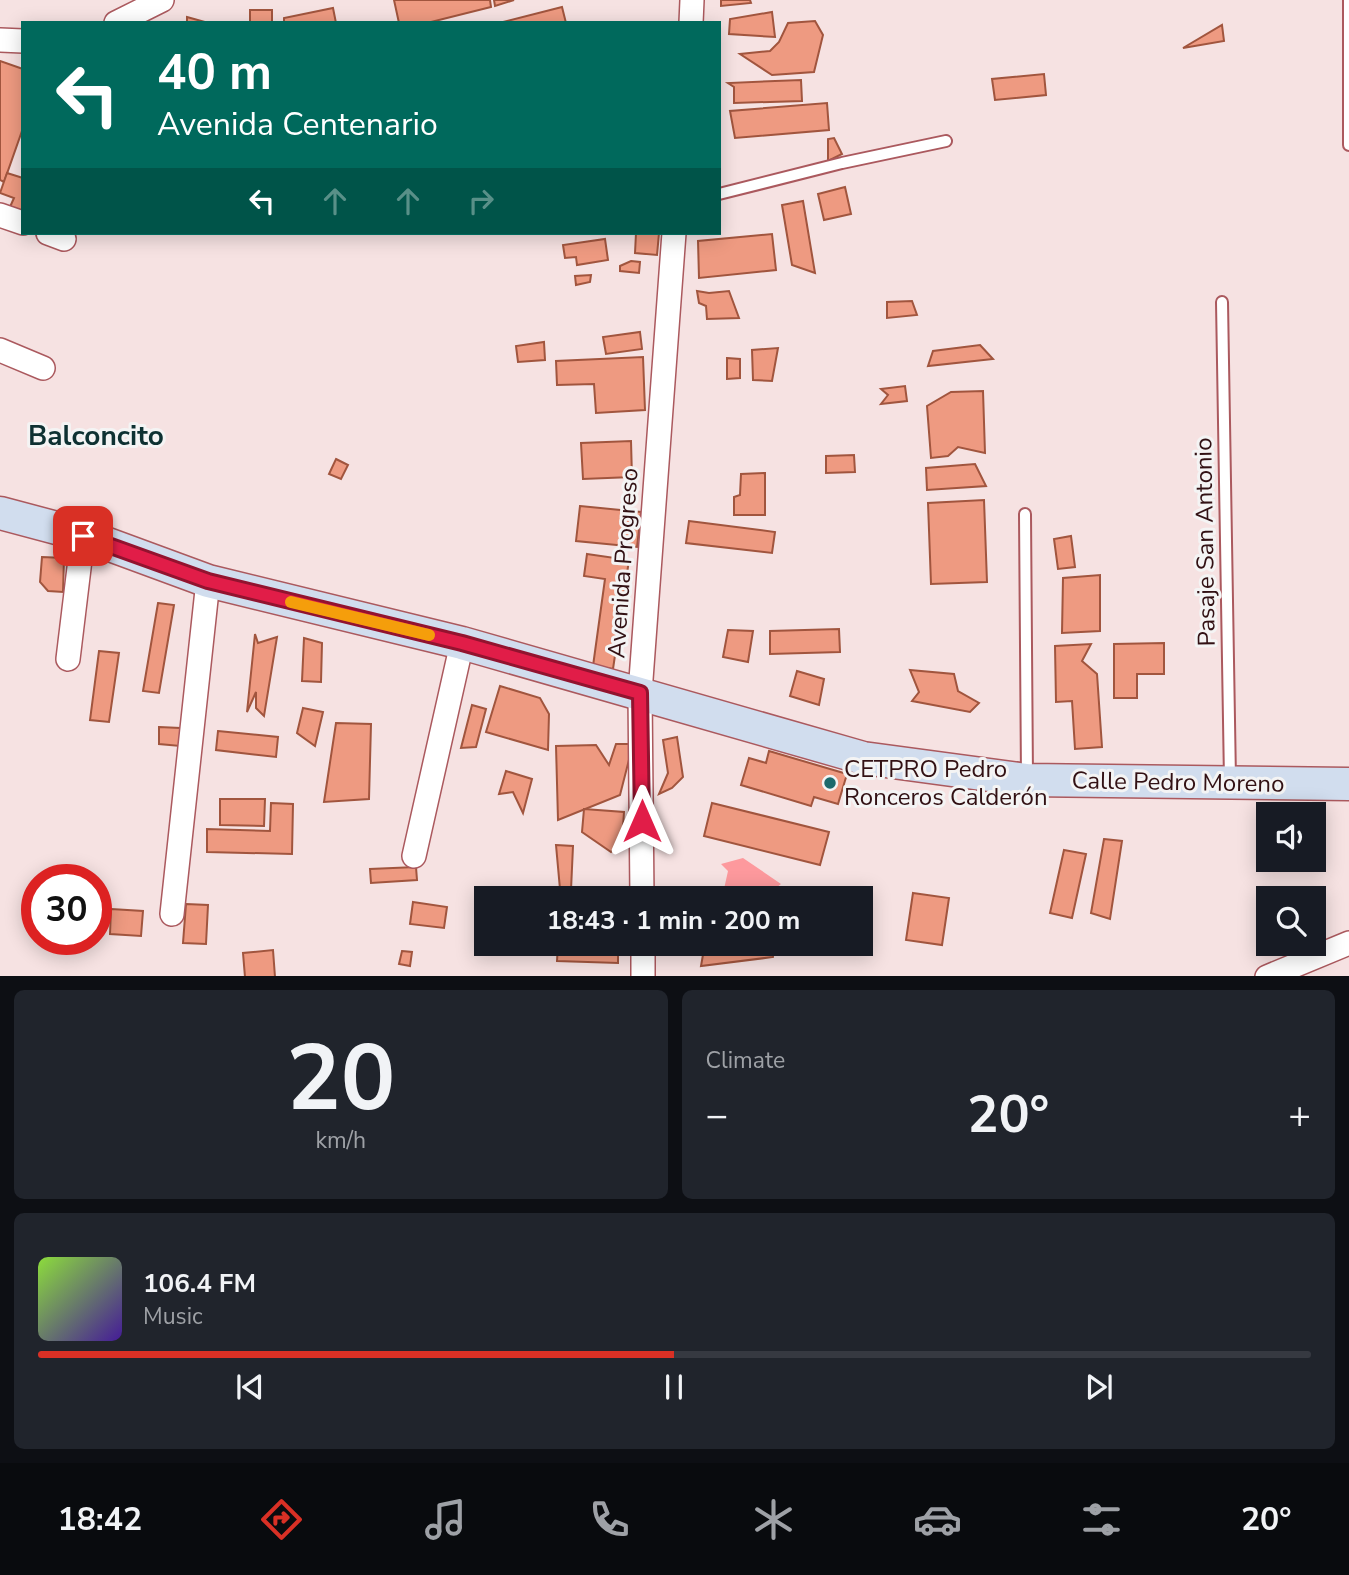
<!DOCTYPE html>
<html lang="en">
<head>
<meta charset="utf-8">
<style>
  body { margin:0; font-family:"Nunito Sans",sans-serif; background:#20242c; color:#f1f3f6; height:100vh; display:flex; flex-direction:column; font-size:26px; white-space:nowrap }
  * { box-sizing:border-box; margin:0 }
  p { font-size:23px; color:#9ea1a6 }
  .icon { flex:none; width:38px; height:38px; fill:none; stroke:currentColor; stroke-width:2; stroke-linecap:round; stroke-linejoin:round }
  .map { position:relative; height:976px; overflow:hidden }
  .sheet { display:flex; flex-direction:column; gap:14px; padding:14px; background:#0d0f14; flex:1 }
  .sheet>* { flex:none }
  .banner { position:absolute; left:21px; top:21px; width:700px; height:214px; border-radius:0px; box-shadow:0 4px 18px #0003; background:#00695c; color:#fff; overflow:hidden }
  .controls { position:absolute; left:1256px; top:802px; display:grid; gap:14px }
  .controls a { display:grid; place-items:center; width:70px; height:70px; border-radius:0px; background:#171b24; box-shadow:0 4px 18px #0003; font-size:35px }
  .speed { position:absolute; left:21px; top:864px; display:flex; gap:14px; font-size:35px; font-weight:700; text-align:center }
  .speed>* { display:grid; place-content:center; width:91px; height:91px; border-radius:50%; background:#171b24; box-shadow:0 4px 18px #0003; line-height:1 }
  .speed .limit { border:10px solid #d22; background:#fff; color:#111 }
  .pin { position:absolute; display:grid; place-items:center; width:60px; height:60px; color:#fff; margin:-30px; border-radius:14px; box-shadow:0 4px 10px #0006 }
  .me { position:absolute; width:77px; margin:-38px; rotate:0deg; stroke-linejoin:round; filter:drop-shadow(0 0 5px #0008) }
  .turn { display:flex; align-items:center; gap:24px; height:147px; padding:0 21px; font-size:32px }
  .turn .icon { width:91px; height:91px; stroke-width:2.5 }
  .turn b { display:block; font-size:49px; line-height:60px }
  .lanes { display:flex; align-items:center; height:66px; padding:0 21px; background:#0003; justify-content:center; gap:35px; direction:ltr }
  .lanes .off { opacity:.35 }
  .big { font-size:52px; font-weight:700; line-height:1.1 }
  .sheet .tile { flex:1; display:flex; flex-direction:column; justify-content:center; gap:10px; min-width:0; padding:0 24px; border-radius:10px; background:#20242c }
  .sheet .dial { align-items:center; gap:0 }
  .dial b { font-size:91px; line-height:1 }
  .song { display:flex; align-items:center; gap:21px }
  .cover { width:84px; height:84px; border-radius:10px; background:linear-gradient(135deg,hsl(90 70% 55%),hsl(260 70% 35%)) }
  .played { height:7px; border-radius:4px; background:linear-gradient(90deg,#d93025 50%,#363941 50%) }
  .keys { display:flex; justify-content:space-around; direction:ltr }
  .heat { display:flex; justify-content:space-between; align-items:center; font-size:38px; direction:ltr }
  .sheet .tiles { flex:1; display:grid; gap:14px; grid-template-columns:1fr 1fr }
  .tile:last-child { grid-column:span 2 }
  .trip { position:absolute; left:474px; top:886px; width:399px; height:70px; border-radius:0px; background:#171b24; box-shadow:0 4px 18px #0003; font-weight:700; line-height:70px; text-align:center }
  .tabs { display:flex; height:112px; justify-content:space-around; align-items:center; background:#090b0e; color:#9ea1a6 }
  .tabs .icon { width:49px; height:49px }
  .tabs .current { color:#d93025 }
  .tabs b { font-size:32px; color:#f1f3f6 }
  .map>svg:first-child { display:block }
</style>
</head>
<body>
<div class="map">
<svg width="1349" height="977" viewBox="0 0 1349 977">
  <rect width="100%" height="100%" fill="#f6e2e2"/>
  <polygon fill="#fd999d" points="743,858 781,884 763,898 722,898 728,871 721,864"/>
  <g fill="#ee9a81" stroke="#a1553e" stroke-width="2">
    <polygon points="394,0 490,0 491,7 427,23 399,23"/>
    <polygon points="494,0 514,0 495,6"/>
    <polygon points="721,0 750,0 751,3 721,6"/>
    <polygon points="562,7 566,23 499,23"/>
    <polygon points="333,8 336,23 284,23 284,18"/>
    <rect x="250" y="10" width="22" height="13"/>
    <polygon points="772,12 775,37 729,34 730,19"/>
    <polygon points="187,17 205,22 205,23 187,23"/>
    <polygon points="815,21 823,35 814,72 772,75 740,54 770,51 779,42 788,23"/>
    <polygon points="1222,25 1224,41 1183,48"/>
    <polygon points="0,61 23,69 23,128 4,182 0,180"/>
    <polygon points="1044,74 1046,95 995,100 992,79"/>
    <polygon points="801,80 802,101 734,103 734,87 728,83"/>
    <polygon points="827,103 829,130 735,138 730,111"/>
    <polygon points="834,138 842,154 828,161 828,139"/>
    <polygon points="7,173 23,178 23,211 10,207 14,198 0,193"/>
    <polygon points="845,187 851,214 824,220 818,194"/>
    <polygon points="803,201 815,273 792,265 782,205"/>
    <polygon points="636,233 659,233 657,255 635,253"/>
    <polygon points="772,234 776,270 699,278 698,241"/>
    <polygon points="605,239 608,260 577,265 576,257 565,258 563,245"/>
    <polygon points="631,261 640,262 639,273 620,271 620,266"/>
    <polygon points="591,275 590,282 576,285 575,276"/>
    <polygon points="697,291 709,293 729,291 739,318 707,319 706,306 699,303"/>
    <polygon points="912,301 917,315 887,318 887,302"/>
    <polygon points="640,332 642,349 606,354 603,337"/>
    <polygon points="544,342 545,360 518,362 516,346"/>
    <polygon points="980,345 993,359 928,366 933,351"/>
    <polygon points="778,348 772,381 753,380 752,350"/>
    <polygon points="643,357 645,410 596,413 594,384 557,385 556,361"/>
    <polygon points="727,358 740,359 740,378 727,379"/>
    <polygon points="905,386 907,401 881,404 888,395 881,389"/>
    <polygon points="983,391 985,453 958,447 948,456 931,458 927,406 951,392"/>
    <polygon points="631,441 632,477 583,479 581,443"/>
    <polygon points="854,455 855,472 826,473 826,456"/>
    <polygon points="336,459 348,465 341,479 329,474"/>
    <polygon points="975,464 986,486 927,490 926,468"/>
    <polygon points="765,473 765,515 734,515 734,497 740,495 741,474"/>
    <polygon points="984,500 987,582 931,584 928,503"/>
    <polygon points="580,506 641,512 637,547 576,541"/>
    <polygon points="689,521 775,532 772,553 686,543"/>
    <polygon points="1071,536 1075,567 1058,569 1054,539"/>
    <polygon points="587,554 629,560 613,669 593,666 605,579 584,576"/>
    <polygon points="42,557 64,558 63,592 48,591 40,582"/>
    <polygon points="1100,575 1100,631 1062,633 1063,578"/>
    <polygon points="158,603 174,605 159,693 143,691"/>
    <polygon points="839,629 840,652 770,654 770,631"/>
    <polygon points="728,630 753,631 748,662 723,657"/>
    <polygon points="255,634 258,643 277,637 264,716 256,708 256,692 247,712"/>
    <polygon points="304,638 322,643 321,682 302,681"/>
    <polygon points="1164,643 1164,674 1137,674 1137,698 1114,698 1114,644"/>
    <polygon points="1091,644 1082,661 1097,674 1102,747 1075,749 1072,701 1056,702 1055,646"/>
    <polygon points="99,651 119,653 109,722 90,720"/>
    <polygon points="910,670 954,674 958,691 979,703 970,712 912,701 919,692"/>
    <polygon points="797,671 824,679 819,705 790,696"/>
    <polygon points="500,686 540,698 549,714 548,750 486,732"/>
    <polygon points="472,705 486,709 476,747 461,748"/>
    <polygon points="303,708 323,712 315,746 297,733"/>
    <polygon points="336,723 371,724 369,799 324,802"/>
    <polygon points="159,727 180,728 180,746 159,744"/>
    <polygon points="218,731 278,737 276,757 216,750"/>
    <polygon points="677,737 683,777 672,788 659,794 668,773 663,740"/>
    <polygon points="616,744 633,744 620,795 558,820 556,746 596,745 609,765"/>
    <polygon points="769,751 847,774 838,804 814,797 811,806 741,785 749,758 766,763"/>
    <polygon points="506,771 532,779 523,813 513,792 499,794"/>
    <polygon points="220,799 265,799 264,826 220,825"/>
    <polygon points="271,803 293,804 292,854 207,852 207,829 270,831"/>
    <polygon points="712,803 829,832 820,865 704,836"/>
    <polygon points="584,809 624,812 622,843 611,852 582,832"/>
    <polygon points="1104,839 1122,841 1110,919 1091,913"/>
    <polygon points="556,845 573,846 571,890 560,889"/>
    <polygon points="1064,850 1086,854 1072,918 1050,913"/>
    <polygon points="416,867 417,880 371,883 370,869"/>
    <polygon points="913,893 949,898 942,945 906,940"/>
    <polygon points="413,902 447,907 444,928 410,924"/>
    <polygon points="186,904 208,905 206,944 183,943"/>
    <polygon points="111,909 143,911 141,936 110,934"/>
    <polygon points="745,943 772,943 773,957 701,966 704,949"/>
    <polygon points="558,944 618,946 618,963 557,961"/>
    <polygon points="273,950 275,977 245,977 243,953"/>
    <polygon points="402,951 412,952 410,966 399,964"/>
  </g>
  <g fill="none" stroke-linecap="round" stroke-linejoin="round">
    <g stroke="#ab595e" stroke-width="14">
      <g id="lane">
        <polyline points="1349,0 1349,145"/>
        <polyline points="719,194 842,163 946,141"/>
        <polyline points="1222,302 1230,780"/>
        <polyline points="1025,514 1027,778"/>
      </g>
    </g>
    <g stroke="#ab595e" stroke-width="26">
      <g id="street">
        <polyline points="116,23 162,0"/>
        <polyline points="691,23 692,0"/>
        <polyline points="0,40 23,41"/>
        <polyline points="0,215 23,223"/>
        <polyline points="48,233 64,239"/>
        <polyline points="0,350 43,368"/>
        <polyline points="68,659 83,535"/>
        <polyline points="414,856 462,643"/>
        <polyline points="642,898 640,693 674,233"/>
        <polyline points="172,914 208,581"/>
        <polyline points="643,943 643,977"/>
        <polyline points="1267,977 1349,943"/>
      </g>
    </g>
    <g stroke="#ab595e" stroke-width="35">
      <polyline id="secondary" points="0,513 83,535 208,581 462,643 863,758 1027,780 1349,784"/>
    </g>
    <use href="#lane" stroke="#fff" stroke-width="10"/>
    <use href="#street" stroke="#fff" stroke-width="23"/>
    <use href="#secondary" stroke="#d1ddee" stroke-width="32"/>
  </g>
  <g fill="none" stroke-linecap="round" stroke-linejoin="round">
    <g stroke="#92132f" stroke-width="18">
      <polyline id="route" points="83,536 208,581 462,643 640,693 642,821"/>
    </g>
    <use href="#route" stroke="#e11d48" stroke-width="12"/>
    <polyline stroke="#f59e0b" stroke-width="12" points="291,602 429,635"/>
  </g>
  <circle fill="#1d6a6c" stroke="#f4f4f4" stroke-width="2.5" cx="830" cy="783" r="7"/>
  <g text-anchor="middle" dominant-baseline="central" stroke-width="6" stroke-linejoin="round" paint-order="stroke">
    <g font-size="24" fill="#321114" stroke="#f4f4f4">
      <text transform="translate(1205 542) rotate(-91)">Pasaje San Antonio</text>
      <text transform="translate(623 563) rotate(-86)">Avenida Progreso</text>
      <text transform="translate(1178 782) rotate(1)">Calle Pedro Moreno</text>
    </g>
    <g font-size="24" fill="#321114" stroke="#f4f4f4" text-anchor="start">
      <text x="844" y="769">CETPRO Pedro<tspan x="844" dy="28">Ronceros Calderón</tspan></text>
    </g>
    <g font-size="28" font-weight="bold" fill="#0e3132" stroke="#f4f4f4">
      <text x="96" y="436">Balconcito</text>
    </g>
  </g>
</svg>
<div class="controls">
<a><svg class="icon" aria-label="sound" viewBox="0 0 24 24"><path d="M4 9h4l5-4v14l-5-4H4zM17 9q2 3 0 6"/></svg></a>
<a><svg class="icon" aria-label="search" viewBox="0 0 24 24"><circle cx="10" cy="10" r="6"/><path d="M15 15l6 6"/></svg></a>
</div>
<div class="speed"><div class="limit">30</div></div>
<div class="pin" style="left:83px;top:536px;background:#d93025"><svg class="icon" aria-label="arrive" viewBox="0 0 24 24"><path d="M6 21V4h12l-3 4 3 4H6"/></svg></div>
<svg class="me" style="left:642px;top:821px" viewBox="-20 -20 40 40"><path d="M0-17L14 15 0 8-14 15z" fill="#e11d48" stroke="#fff" stroke-width="4"/></svg>
<div class="trip">18:43 · 1 min · 200 m</div>
<div class="banner">
<div class="turn"><svg class="icon" aria-label="left" viewBox="0 0 24 24"><path d="M17 20v-9H6M10 6l-5 5 5 5"/></svg><div><b>40 m</b>Avenida Centenario</div></div>
<div class="lanes"><svg class="icon" aria-label="left" viewBox="0 0 24 24"><path d="M17 20v-9H6M10 6l-5 5 5 5"/></svg><svg class="icon off" aria-label="ahead" viewBox="0 0 24 24"><path d="M12 20V5M6 11l6-6 6 6"/></svg><svg class="icon off" aria-label="ahead" viewBox="0 0 24 24"><path d="M12 20V5M6 11l6-6 6 6"/></svg><svg class="icon off" aria-label="right" viewBox="0 0 24 24"><path d="M7 20v-9h11M14 6l5 5-5 5"/></svg></div>
</div>
</div>
<section class="sheet">
<div class="tiles">
<div class="tile dial"><b>20</b><p>km/h</p></div>
<div class="tile"><p>Climate</p>
<div class="heat"><a>−</a><b class="big">20°</b><a>+</a></div>
</div>
<div class="tile">
<div class="song"><i class="cover"></i><div><b>106.4 FM</b><p>Music</p></div></div>
<div class="played"></div>
<div class="keys"><svg class="icon" aria-label="previous" viewBox="0 0 24 24"><path d="M18 5L8 12l10 7zM5 5v14"/></svg><svg class="icon" aria-label="pause" viewBox="0 0 24 24"><path d="M8 5v14M16 5v14"/></svg><svg class="icon" aria-label="next" viewBox="0 0 24 24"><path d="M6 5l10 7-10 7zM19 5v14"/></svg></div>
</div>
</div>
</section>
<nav class="tabs">
<b>18:42</b>
<svg class="icon current" aria-label="directions" viewBox="0 0 24 24"><path d="M12 3l9 9-9 9-9-9zM9 14v-3h6M13 9l2 2-2 2"/></svg>
<svg class="icon" aria-label="music" viewBox="0 0 24 24"><path d="M9 18V5l10-2v13"/><circle cx="6" cy="18" r="3"/><circle cx="16" cy="16" r="3"/></svg>
<svg class="icon" aria-label="phone" viewBox="0 0 24 24"><path d="M5 4h4l2 5-3 2q2 4 5 5l2-3 5 2v4C11 20 4 13 5 4z"/></svg>
<svg class="icon" aria-label="climate" viewBox="0 0 24 24"><path d="M12 3v18M4 7l16 10M4 17L20 7"/></svg>
<svg class="icon" aria-label="car" viewBox="0 0 24 24"><path d="M5 17H2v-5l4-1 3-4h7l3 4 3 1v5h-3M9 17h6M6 11h13"/><circle cx="7" cy="17" r="2"/><circle cx="17" cy="17" r="2"/></svg>
<svg class="icon" aria-label="filters" viewBox="0 0 24 24"><path d="M4 7h16M4 17h16"/><circle cx="9" cy="7" r="2"/><circle cx="15" cy="17" r="2"/></svg>
<b>20°</b>
</nav>
</body>
</html>
